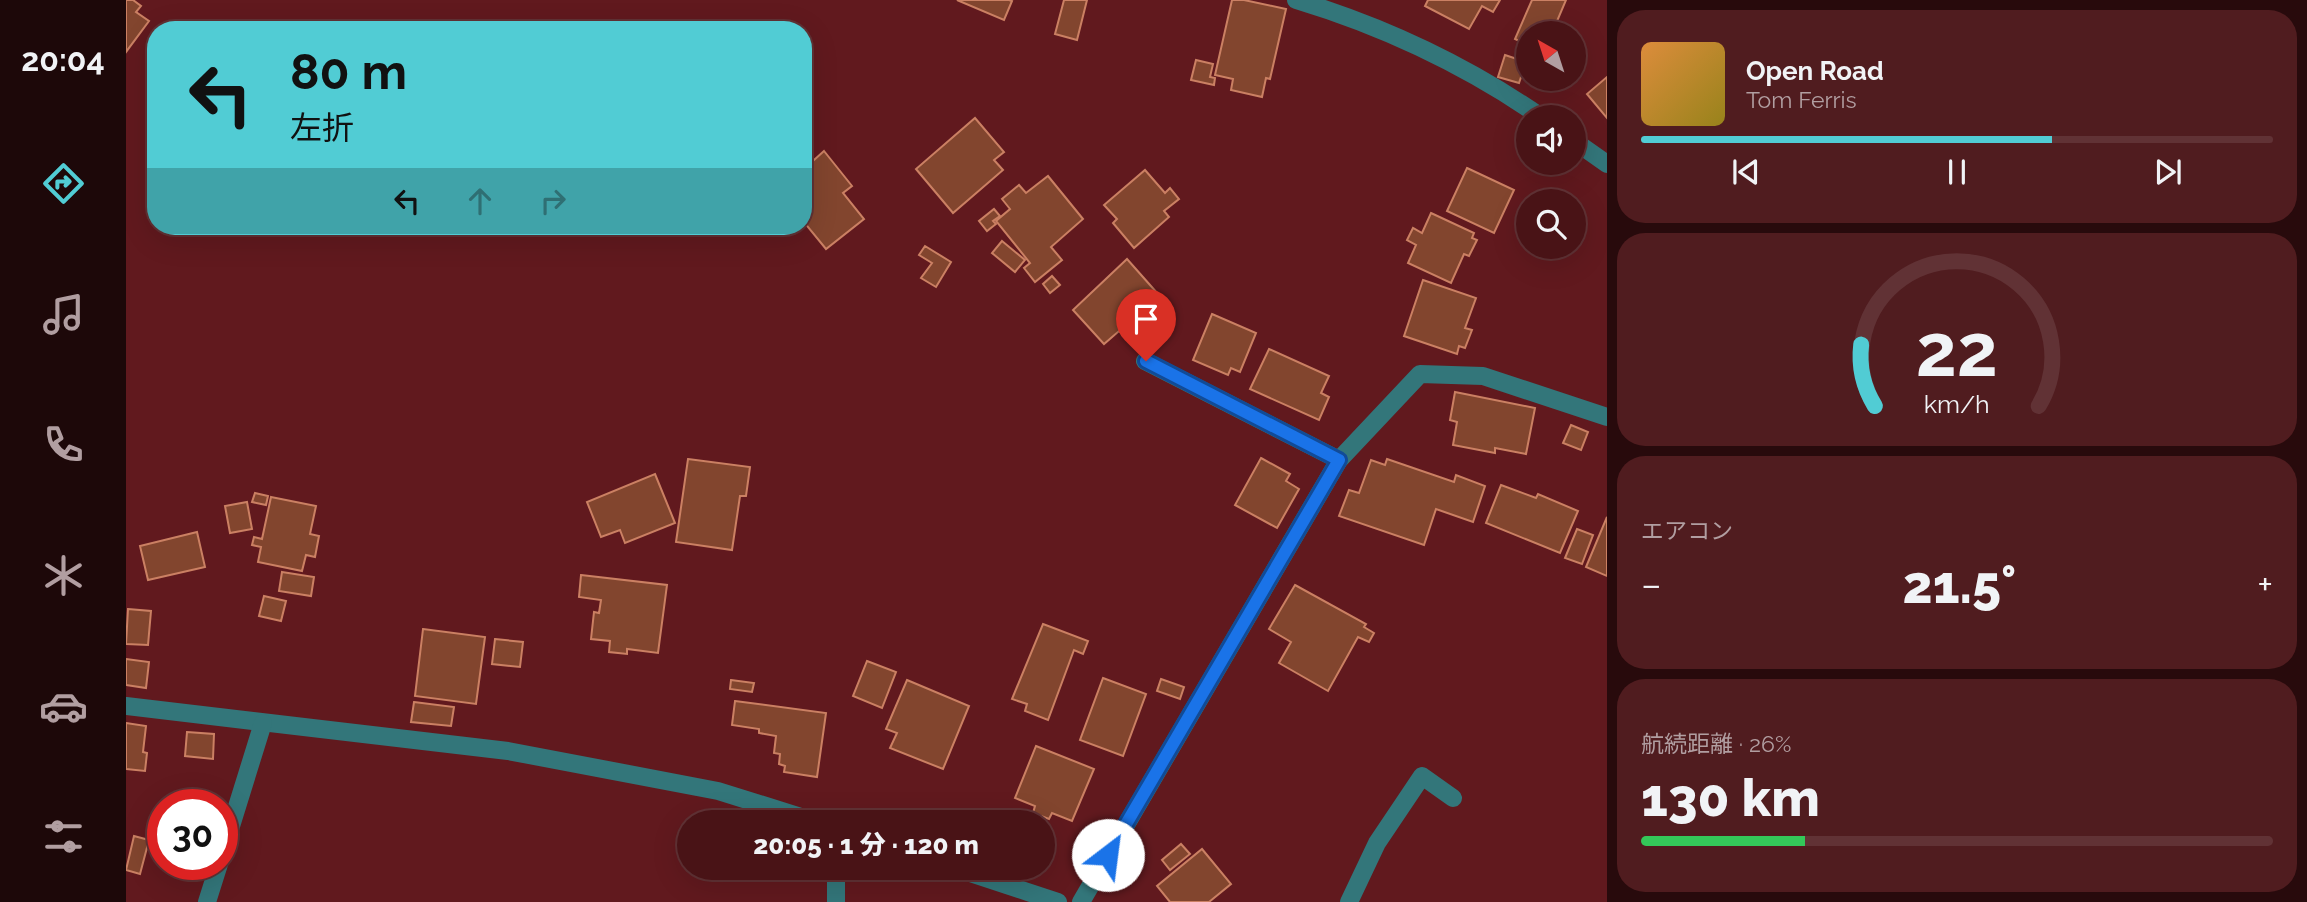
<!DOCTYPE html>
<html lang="ja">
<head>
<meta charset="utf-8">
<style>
  body { margin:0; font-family:Raleway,"Noto Sans JP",sans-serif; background:#501c1f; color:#f1f3f6; height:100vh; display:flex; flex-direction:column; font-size:26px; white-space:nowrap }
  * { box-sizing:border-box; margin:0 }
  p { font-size:23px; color:#b19ea1 }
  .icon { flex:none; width:38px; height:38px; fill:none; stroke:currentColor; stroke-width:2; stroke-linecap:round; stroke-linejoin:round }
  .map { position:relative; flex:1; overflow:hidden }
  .sheet { display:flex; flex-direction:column; gap:10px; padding:10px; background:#280a0c; width:700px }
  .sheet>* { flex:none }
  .banner { position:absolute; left:21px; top:21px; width:665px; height:214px; border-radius:28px; box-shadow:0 7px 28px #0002,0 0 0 2px #613235; background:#51ccd4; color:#111; overflow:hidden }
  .needle { width:46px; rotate:321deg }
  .tools { position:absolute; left:1390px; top:21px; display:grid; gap:14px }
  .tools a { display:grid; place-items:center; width:70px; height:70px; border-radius:50%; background:#491316; box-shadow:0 7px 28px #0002,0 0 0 2px #613235; font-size:35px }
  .speed { position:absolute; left:21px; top:789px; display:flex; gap:14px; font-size:35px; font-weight:700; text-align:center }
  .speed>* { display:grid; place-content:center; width:91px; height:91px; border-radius:50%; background:#491316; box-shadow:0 7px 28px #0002,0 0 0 2px #613235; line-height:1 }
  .speed .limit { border:10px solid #d22; background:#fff; color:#111 }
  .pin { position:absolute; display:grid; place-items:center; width:60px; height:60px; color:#fff; margin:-72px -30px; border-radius:50% 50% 50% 0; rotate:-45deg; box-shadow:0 0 7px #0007 }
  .pin .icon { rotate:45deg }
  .me { position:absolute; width:77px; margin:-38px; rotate:30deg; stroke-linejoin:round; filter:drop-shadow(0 0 5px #0008) }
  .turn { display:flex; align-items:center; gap:24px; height:147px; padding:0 28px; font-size:32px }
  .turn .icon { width:91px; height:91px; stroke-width:2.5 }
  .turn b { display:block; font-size:49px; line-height:60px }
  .lanes { display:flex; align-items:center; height:66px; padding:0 28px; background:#0003; justify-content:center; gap:35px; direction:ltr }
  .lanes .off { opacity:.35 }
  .big { font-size:52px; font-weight:800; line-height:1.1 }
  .sheet .tile { flex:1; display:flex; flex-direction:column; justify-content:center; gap:10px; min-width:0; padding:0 24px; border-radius:28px; background:#501c1f }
  .sheet .dial { align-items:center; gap:0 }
  .dial svg { height:182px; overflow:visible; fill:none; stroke:#613235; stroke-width:7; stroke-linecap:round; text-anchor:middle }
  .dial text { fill:#f1f3f6; stroke:none }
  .song { display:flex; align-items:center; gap:21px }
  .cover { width:84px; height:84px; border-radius:10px; background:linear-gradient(135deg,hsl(30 70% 55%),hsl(50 70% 35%)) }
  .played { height:7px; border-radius:4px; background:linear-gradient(90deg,#51ccd4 65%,#613235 65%) }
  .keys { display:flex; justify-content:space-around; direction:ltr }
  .heat { display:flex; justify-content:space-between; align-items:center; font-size:38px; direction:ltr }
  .charge { height:10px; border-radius:5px; background:linear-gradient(90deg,#34c759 26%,#613235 0) }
  .trip { position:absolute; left:551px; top:810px; width:378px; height:70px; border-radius:35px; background:#491316; box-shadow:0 7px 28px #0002,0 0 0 2px #613235; font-weight:800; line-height:70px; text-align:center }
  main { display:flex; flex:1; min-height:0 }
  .dock { display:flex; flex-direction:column; width:126px; justify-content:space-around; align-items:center; background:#1d0809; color:#b19ea1 }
  .dock .icon { width:49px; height:49px }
  .dock .selected { color:#51ccd4 }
  .dock b { font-size:32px; color:#f1f3f6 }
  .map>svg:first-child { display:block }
</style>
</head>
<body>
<main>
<nav class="dock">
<b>20:04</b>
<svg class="icon selected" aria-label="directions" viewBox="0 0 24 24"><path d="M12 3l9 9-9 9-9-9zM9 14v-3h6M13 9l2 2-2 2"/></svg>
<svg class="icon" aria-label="music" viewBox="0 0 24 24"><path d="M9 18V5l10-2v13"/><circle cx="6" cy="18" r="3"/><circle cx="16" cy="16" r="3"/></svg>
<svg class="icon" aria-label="phone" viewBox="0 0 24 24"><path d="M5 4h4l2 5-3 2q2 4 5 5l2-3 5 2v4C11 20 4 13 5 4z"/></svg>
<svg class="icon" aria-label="climate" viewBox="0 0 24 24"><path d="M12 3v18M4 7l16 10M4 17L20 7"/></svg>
<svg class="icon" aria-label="car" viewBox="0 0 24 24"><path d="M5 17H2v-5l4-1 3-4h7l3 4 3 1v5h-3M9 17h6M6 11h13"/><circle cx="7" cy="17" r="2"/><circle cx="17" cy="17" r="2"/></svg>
<svg class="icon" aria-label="filters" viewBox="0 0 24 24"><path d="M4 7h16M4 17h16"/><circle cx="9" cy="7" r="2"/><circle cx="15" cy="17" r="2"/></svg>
</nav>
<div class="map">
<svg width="1481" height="902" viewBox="0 0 1481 902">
  <rect width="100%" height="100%" fill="#61191e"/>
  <g fill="#82452e" stroke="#cb8063" stroke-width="2">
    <polygon points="0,0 7,0 15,6 10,12 23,21 0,52"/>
    <polygon points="831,0 883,0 886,1 878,20"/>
    <polygon points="938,0 961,0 951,40 929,34"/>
    <polygon points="1106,0 1118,0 1160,9 1144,79 1140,78 1136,97 1105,90 1107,79 1089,75"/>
    <polygon points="1302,0 1374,0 1367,12 1356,6 1343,29 1299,6"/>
    <polygon points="1406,0 1440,0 1426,33 1402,33 1402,45 1389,39"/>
    <polygon points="1379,55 1400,62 1393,83 1372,77"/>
    <polygon points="1070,60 1087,64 1084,77 1089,78 1088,85 1065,80"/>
    <polygon points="1481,77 1481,118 1461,94"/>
    <polygon points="849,118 878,152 868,160 877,170 827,213 790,169"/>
    <polygon points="698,151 726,186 717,193 738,219 700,249 677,221 677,161 684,155 688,160"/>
    <polygon points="1341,168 1388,190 1368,233 1321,211"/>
    <polygon points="1019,170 1039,193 1044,188 1053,199 1038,211 1043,217 1008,248 987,223 991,219 978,205"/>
    <polygon points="922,176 957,219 925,247 936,260 909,282 898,268 904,263 870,221 884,209 876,199 893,185 900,193"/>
    <polygon points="868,209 874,216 867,221 870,224 861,231 853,221"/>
    <polygon points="1305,213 1348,233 1346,238 1351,240 1343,256 1338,254 1325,283 1282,263 1290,245 1281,240 1287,228 1296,233"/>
    <polygon points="876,241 899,260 889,272 866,253"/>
    <polygon points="799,246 825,262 810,287 795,278 806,263 793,255"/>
    <polygon points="1001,259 1032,294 1011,313 1015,318 997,335 993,331 978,344 947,310"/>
    <polygon points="926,276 934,285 924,293 917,284"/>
    <polygon points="1297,280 1350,298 1339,328 1346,330 1339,348 1333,346 1331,354 1278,336"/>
    <polygon points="1086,314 1130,333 1114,372 1105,368 1102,375 1067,360"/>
    <polygon points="1143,349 1203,376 1195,393 1203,397 1193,420 1124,389"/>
    <polygon points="1329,392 1409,408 1400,454 1369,448 1369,453 1327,445 1331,422 1324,420"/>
    <polygon points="1445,425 1462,432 1455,450 1437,443"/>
    <polygon points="1135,458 1164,474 1160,481 1173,489 1151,528 1109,505"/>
    <polygon points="562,459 624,467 620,496 614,496 606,550 550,542"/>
    <polygon points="1261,459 1328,482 1330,475 1359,486 1347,522 1310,509 1298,545 1213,516 1223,490 1233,493 1245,460 1259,465"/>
    <polygon points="529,474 549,523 499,543 494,530 475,537 461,502"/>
    <polygon points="1375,485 1410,498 1412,494 1452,511 1434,553 1360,523"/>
    <polygon points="129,493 142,496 140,505 126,502"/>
    <polygon points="145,497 190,506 184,534 193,536 189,557 180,555 176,571 132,562 135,547 126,545 128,537 136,539"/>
    <polygon points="121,502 126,529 104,533 99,506"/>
    <polygon points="1481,517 1481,576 1460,567"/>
    <polygon points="1451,529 1467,535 1456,564 1439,558"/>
    <polygon points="71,532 79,567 22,580 14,546"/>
    <polygon points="156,572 188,577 185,596 153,591"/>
    <polygon points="455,575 541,585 532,653 501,649 501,654 483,652 484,641 465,639 468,612 473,613 475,600 453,597"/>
    <polygon points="1169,585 1240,624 1238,627 1248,633 1243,642 1232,637 1202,691 1153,663 1165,642 1143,629"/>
    <polygon points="138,596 160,601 155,621 133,616"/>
    <polygon points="2,609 25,611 22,645 0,644"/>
    <polygon points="917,624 962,641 957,654 948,650 922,720 899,711 901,704 886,699"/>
    <polygon points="297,629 359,637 350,704 289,696"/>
    <polygon points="369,639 397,642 394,667 366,664"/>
    <polygon points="0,659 23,662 20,688 0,685"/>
    <polygon points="741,661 770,672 756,708 727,696"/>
    <polygon points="977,678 1020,694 997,756 954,740"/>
    <polygon points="1035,679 1058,687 1054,699 1031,691"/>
    <polygon points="605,680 628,683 626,692 604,689"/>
    <polygon points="781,680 843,706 817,769 764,748 771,733 760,729"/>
    <polygon points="609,701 700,713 691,777 658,772 659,766 653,764 654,754 648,753 650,736 633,733 633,729 606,725"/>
    <polygon points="288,702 328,707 325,726 285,722"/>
    <polygon points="0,723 20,726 17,752 21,753 19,771 0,769"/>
    <polygon points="61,732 88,734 87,759 59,756"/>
    <polygon points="910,746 968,769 946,821 926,813 923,819 907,813 909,806 889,798"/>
    <polygon points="8,836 23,840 14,874 0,870"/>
    <polygon points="1055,844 1064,854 1044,870 1036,860"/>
    <polygon points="1076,849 1105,884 1083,902 1044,902 1031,886"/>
  </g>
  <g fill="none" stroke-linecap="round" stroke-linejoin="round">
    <g stroke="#33767a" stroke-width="18">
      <path d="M1170 0C1256 26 1341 66 1415 117"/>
      <polyline points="1447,140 1481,164"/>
      <polyline points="1019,361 1213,460"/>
      <polyline points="0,706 382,751 592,791 691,822"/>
      <polyline points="96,855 137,723"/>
      <polyline points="710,868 710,902"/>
      <polyline points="829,868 932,902"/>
      <polyline points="81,902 93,864"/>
      <polyline points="955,902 1213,460 1294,374 1357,376 1481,417"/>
      <polyline points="1223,902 1251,843 1296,776 1327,798"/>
    </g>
  </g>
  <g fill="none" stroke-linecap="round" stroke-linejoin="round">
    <g stroke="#114b97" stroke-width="18">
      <polyline id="route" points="982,855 1213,460 1020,361"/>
    </g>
    <use href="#route" stroke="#1a73e8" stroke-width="12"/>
  </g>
</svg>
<div class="tools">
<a><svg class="needle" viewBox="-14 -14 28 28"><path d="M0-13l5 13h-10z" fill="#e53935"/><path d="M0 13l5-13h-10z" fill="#b19ea1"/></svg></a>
<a><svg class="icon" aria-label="sound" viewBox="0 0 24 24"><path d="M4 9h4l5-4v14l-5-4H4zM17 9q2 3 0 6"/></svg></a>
<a><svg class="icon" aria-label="search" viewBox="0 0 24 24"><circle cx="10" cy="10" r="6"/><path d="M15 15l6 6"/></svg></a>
</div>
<div class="speed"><div class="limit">30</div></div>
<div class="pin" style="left:1020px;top:361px;background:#d93025"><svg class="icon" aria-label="arrive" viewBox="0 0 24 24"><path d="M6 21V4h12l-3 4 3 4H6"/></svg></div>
<svg class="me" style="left:982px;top:855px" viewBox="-20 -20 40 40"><circle r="19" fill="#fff"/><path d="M0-13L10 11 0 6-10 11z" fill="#1a73e8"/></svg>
<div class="trip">20:05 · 1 分 · 120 m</div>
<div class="banner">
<div class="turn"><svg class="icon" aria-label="left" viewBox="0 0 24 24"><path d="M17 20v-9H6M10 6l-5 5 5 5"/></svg><div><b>80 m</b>左折</div></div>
<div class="lanes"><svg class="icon" aria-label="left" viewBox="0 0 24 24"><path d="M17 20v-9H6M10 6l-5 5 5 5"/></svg><svg class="icon off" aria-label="ahead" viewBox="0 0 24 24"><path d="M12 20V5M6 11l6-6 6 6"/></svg><svg class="icon off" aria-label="right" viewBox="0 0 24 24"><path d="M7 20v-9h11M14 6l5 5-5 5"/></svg></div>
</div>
</div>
<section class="sheet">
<div class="tile">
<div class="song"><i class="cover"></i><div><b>Open Road</b><p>Tom Ferris</p></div></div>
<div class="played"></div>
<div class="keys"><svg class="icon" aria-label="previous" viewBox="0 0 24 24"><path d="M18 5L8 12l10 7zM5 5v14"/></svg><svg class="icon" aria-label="pause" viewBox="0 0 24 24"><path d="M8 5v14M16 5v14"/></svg><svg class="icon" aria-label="next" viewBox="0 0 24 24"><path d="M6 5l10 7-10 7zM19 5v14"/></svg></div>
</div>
<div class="tile dial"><svg viewBox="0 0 100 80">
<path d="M14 69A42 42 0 1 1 86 69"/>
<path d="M14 69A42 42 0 0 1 8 42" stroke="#51ccd4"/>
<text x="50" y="56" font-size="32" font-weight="700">22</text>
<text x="50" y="72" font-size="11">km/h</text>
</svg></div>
<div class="tile"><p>エアコン</p>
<div class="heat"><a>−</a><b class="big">21.5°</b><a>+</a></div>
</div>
<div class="tile"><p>航続距離 · 26%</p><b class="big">130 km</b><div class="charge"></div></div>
</section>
</main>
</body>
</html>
